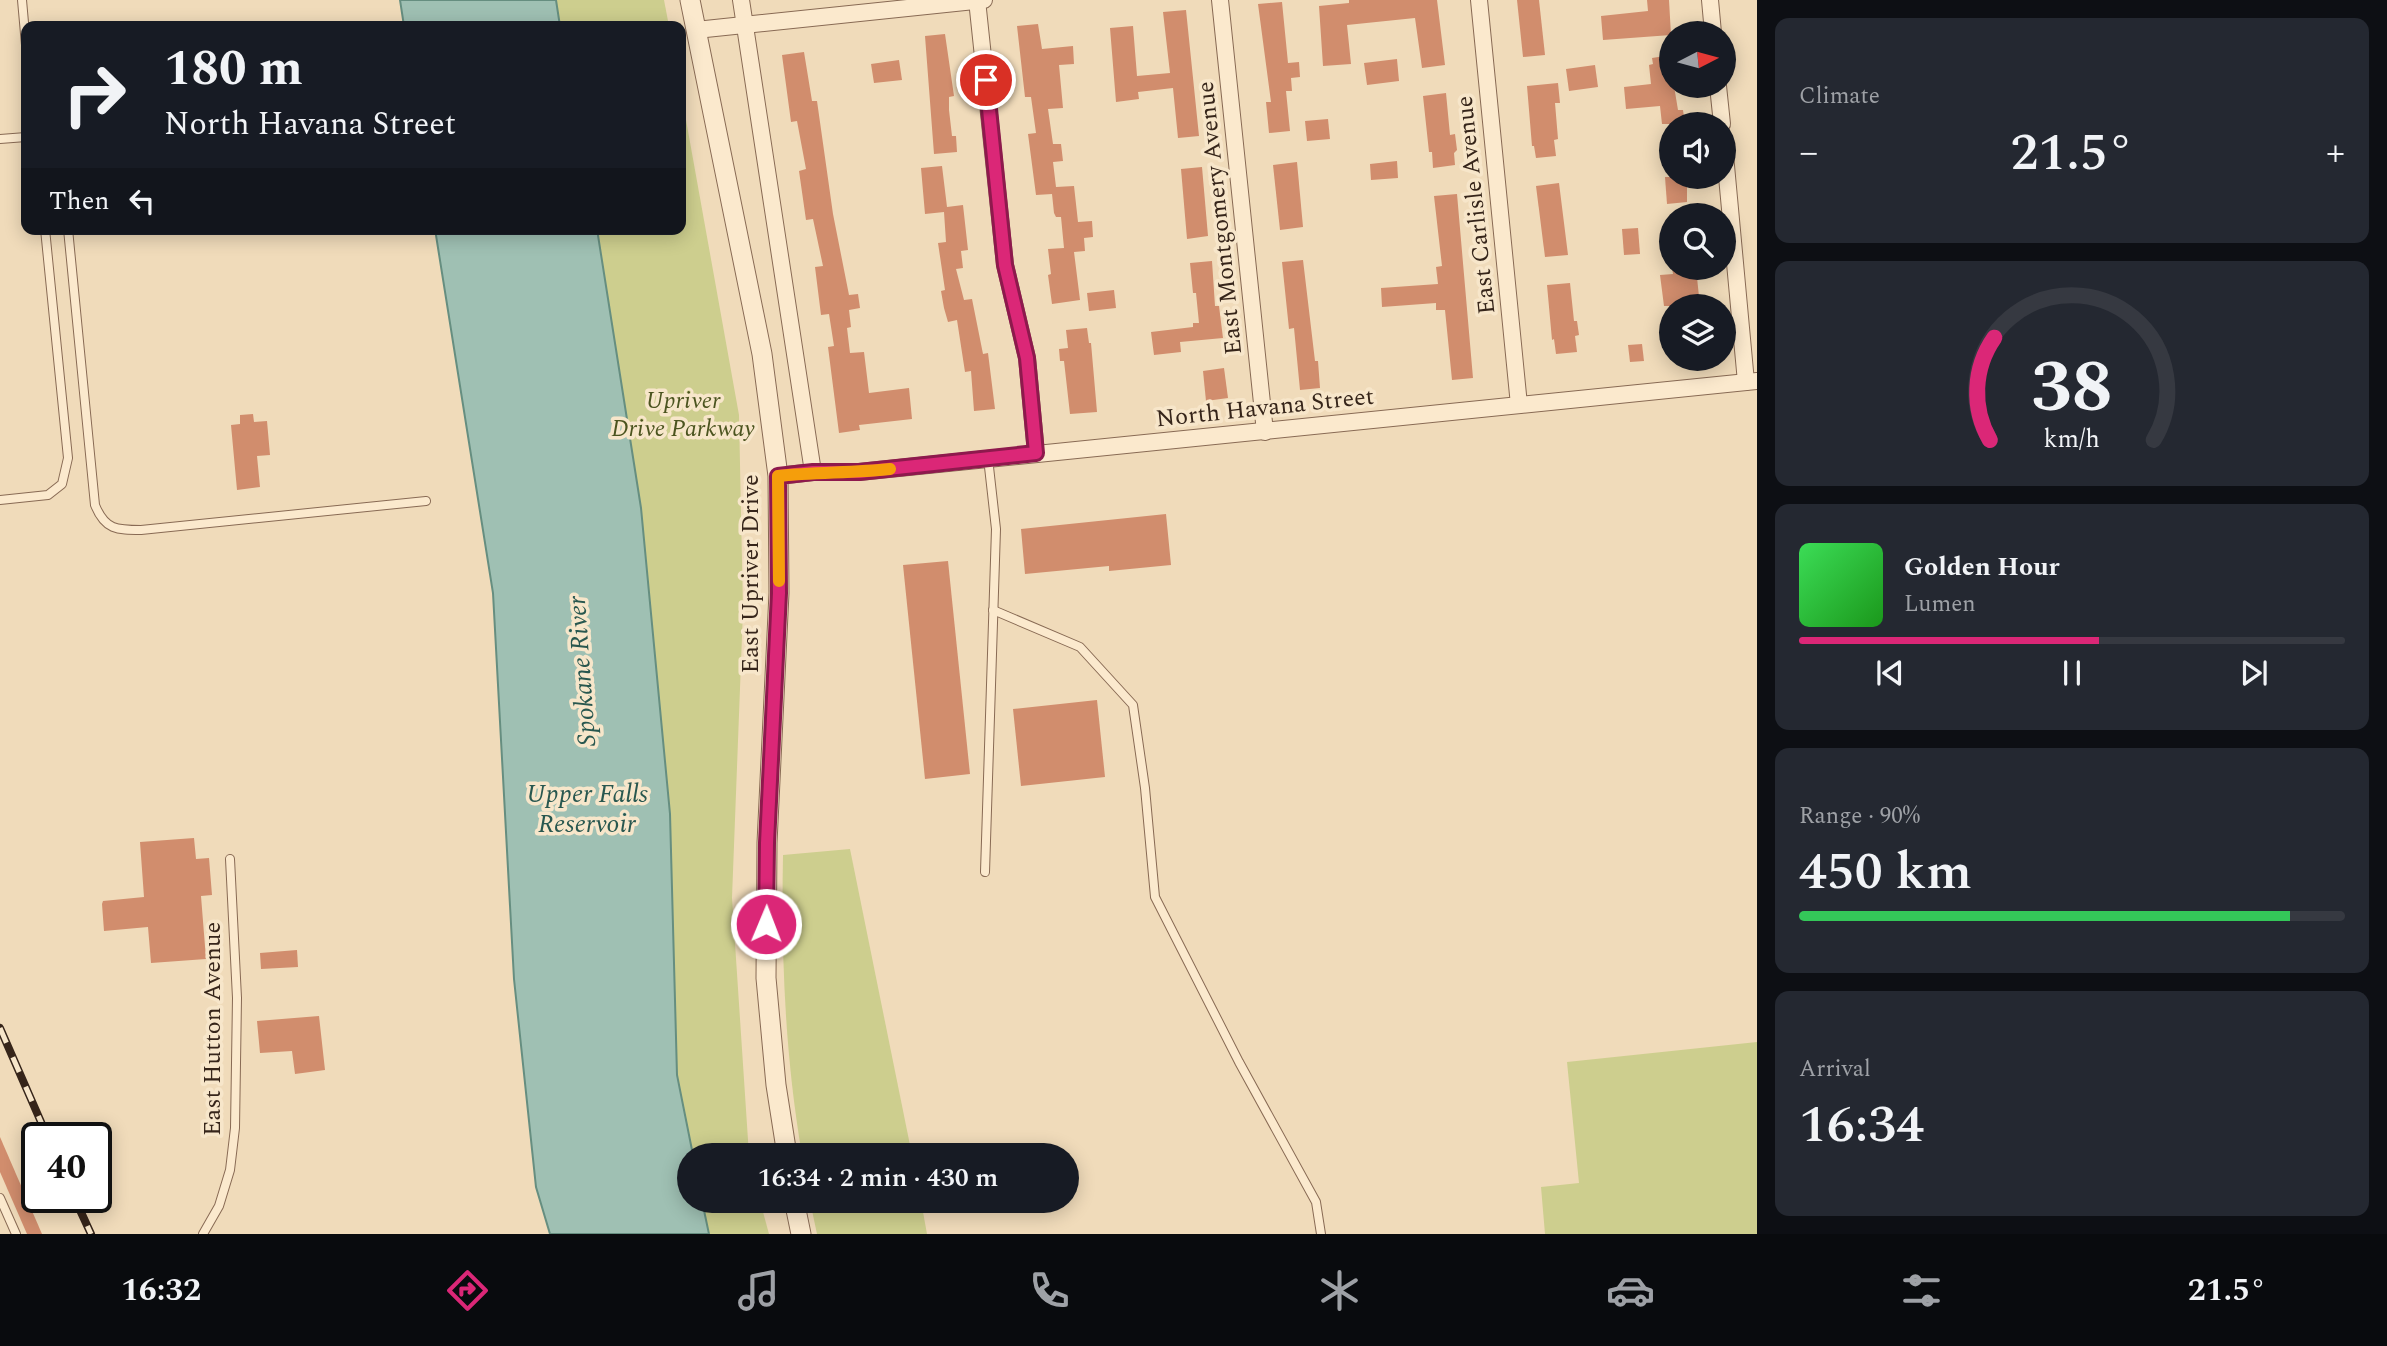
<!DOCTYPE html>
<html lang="en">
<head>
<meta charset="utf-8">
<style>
  body { margin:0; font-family:Spectral,serif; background:#242831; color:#f1f3f6; height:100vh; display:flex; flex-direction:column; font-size:26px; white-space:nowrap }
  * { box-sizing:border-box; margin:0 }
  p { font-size:23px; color:#9ea1a6 }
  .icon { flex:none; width:38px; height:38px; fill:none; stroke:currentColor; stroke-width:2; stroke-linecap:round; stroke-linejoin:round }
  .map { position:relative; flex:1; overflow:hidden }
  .panel { display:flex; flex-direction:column; gap:18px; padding:18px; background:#0d0f14; width:630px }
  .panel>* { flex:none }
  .top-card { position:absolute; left:21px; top:21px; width:665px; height:214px; border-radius:14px; box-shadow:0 4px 18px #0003; background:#171b24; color:#f1f3f6; overflow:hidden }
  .needle { width:46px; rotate:84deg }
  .tools { position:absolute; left:1659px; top:21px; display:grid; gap:14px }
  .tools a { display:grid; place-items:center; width:77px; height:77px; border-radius:50%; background:#171b24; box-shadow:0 4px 18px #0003; font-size:35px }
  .speed { position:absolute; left:21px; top:1122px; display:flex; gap:14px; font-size:35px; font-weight:700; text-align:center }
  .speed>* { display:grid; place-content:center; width:91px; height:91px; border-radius:50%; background:#171b24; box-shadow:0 4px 18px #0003; line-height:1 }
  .speed .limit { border:4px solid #111; border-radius:10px; background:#fff; color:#111 }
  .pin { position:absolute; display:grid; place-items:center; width:60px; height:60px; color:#fff; margin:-30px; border:4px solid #fff; border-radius:50%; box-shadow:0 2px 7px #0007 }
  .me { position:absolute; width:77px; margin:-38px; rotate:1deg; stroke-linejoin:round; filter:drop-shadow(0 0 5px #0008) }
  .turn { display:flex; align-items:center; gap:24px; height:147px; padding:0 28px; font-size:32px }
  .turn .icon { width:91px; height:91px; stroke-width:2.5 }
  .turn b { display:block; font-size:49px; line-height:60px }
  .then { display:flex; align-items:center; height:66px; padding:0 28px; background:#0003; gap:14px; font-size:26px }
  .big { font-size:52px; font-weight:600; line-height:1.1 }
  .panel .tile { flex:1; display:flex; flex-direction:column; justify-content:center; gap:10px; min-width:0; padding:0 24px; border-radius:14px; background:#242831 }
  .panel .dial { align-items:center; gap:0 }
  .dial svg { height:182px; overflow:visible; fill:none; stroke:#363941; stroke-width:7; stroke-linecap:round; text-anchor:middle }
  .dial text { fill:#f1f3f6; stroke:none }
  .song { display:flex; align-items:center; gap:21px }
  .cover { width:84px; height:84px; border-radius:10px; background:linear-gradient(135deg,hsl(130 70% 55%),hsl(120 70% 35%)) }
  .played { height:7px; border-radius:4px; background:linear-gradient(90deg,#db2777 55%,#363941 55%) }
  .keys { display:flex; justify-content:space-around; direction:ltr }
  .heat { display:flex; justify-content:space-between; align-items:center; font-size:38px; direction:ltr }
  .charge { height:10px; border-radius:5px; background:linear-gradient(90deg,#34c759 90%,#363941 0) }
  .trip { position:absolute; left:677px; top:1143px; width:402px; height:70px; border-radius:35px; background:#171b24; box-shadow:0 4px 18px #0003; font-weight:600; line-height:70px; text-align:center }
  .tab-bar { display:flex; height:112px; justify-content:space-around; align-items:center; background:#090b0e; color:#9ea1a6 }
  .tab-bar .icon { width:49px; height:49px }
  .tab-bar .active { color:#db2777 }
  .tab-bar b { font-size:32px; color:#f1f3f6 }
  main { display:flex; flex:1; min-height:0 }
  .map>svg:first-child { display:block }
</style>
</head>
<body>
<main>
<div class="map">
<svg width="1757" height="1234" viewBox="0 0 1757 1234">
  <rect width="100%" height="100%" fill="#f0dbba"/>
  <g fill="#cdce8e">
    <polygon points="556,0 664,0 669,26 560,26"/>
    <polygon points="681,92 739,415 743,610 732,898 749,1155 693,1155 677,1075 670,814 641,508 597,229 681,229"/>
    <path d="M850 849 912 1155H802C785 1056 781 956 783 855Z"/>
    <polygon points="1757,1042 1757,1234 1545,1234 1541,1187 1579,1183 1567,1062"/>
    <polygon points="702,1201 760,1201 769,1234 709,1234"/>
    <polygon points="810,1201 921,1201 927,1234 817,1234"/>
  </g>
  <g fill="#9fc0b3" stroke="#668e80" stroke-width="2">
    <polygon points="400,0 556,0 560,26 404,26"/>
    <polygon points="435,229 597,229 641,508 670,814 677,1075 693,1155 690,1155 690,1200 702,1201 709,1234 550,1234 536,1187 514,979 493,593"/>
  </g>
  <g fill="#d18d6d">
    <polygon points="1349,0 1437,0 1445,65 1422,68 1415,18 1347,25 1351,64 1323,66 1319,6 1349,3"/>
    <polygon points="1517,0 1539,0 1545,55 1523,57"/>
    <polygon points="1647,0 1669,0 1671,35 1603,40 1601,16 1648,11"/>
    <polygon points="1282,2 1288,63 1299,62 1300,77 1291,78 1292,91 1286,91 1290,131 1269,133 1266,102 1271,102 1258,4"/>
    <polygon points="1186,10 1199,136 1178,138 1173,88 1138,92 1139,99 1116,102 1110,28 1133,26 1137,76 1170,73 1163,12"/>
    <polygon points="1038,24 1042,49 1073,46 1074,64 1059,65 1063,108 1048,109 1053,144 1061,144 1063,161 1053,162 1056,187 1074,186 1078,222 1092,221 1093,237 1084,238 1085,251 1074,252 1080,300 1052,304 1048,275 1051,274 1048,249 1064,248 1061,217 1056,217 1054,213 1052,194 1036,195 1028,134 1036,133 1031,97 1025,97 1017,26"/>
    <polygon points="945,34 954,96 949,97 949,110 952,136 956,136 957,152 934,154 925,36"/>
    <polygon points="804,52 812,101 817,101 833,214 849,295 858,294 860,308 849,310 851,327 847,328 850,353 864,352 869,393 909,388 912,419 859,425 860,430 839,433 828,347 834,346 829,314 821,315 815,267 823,266 813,219 806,220 799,171 806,169 797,121 791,122 782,55"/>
    <polygon points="1671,55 1671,86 1674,86 1678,110 1683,110 1685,124 1662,124 1660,106 1626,109 1624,87 1651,84 1649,65 1653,64 1652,58"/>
    <polygon points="1397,59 1399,81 1367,85 1364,63"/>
    <polygon points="899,60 902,80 874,83 871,64"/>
    <polygon points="1595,65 1598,87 1569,91 1566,69"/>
    <polygon points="1558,83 1560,103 1555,103 1558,139 1554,140 1556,156 1536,158 1534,146 1532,146 1527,86"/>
    <polygon points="1446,93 1450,135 1455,134 1457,150 1454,153 1455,165 1433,168 1432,152 1429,152 1423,96"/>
    <polygon points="1328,119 1330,139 1307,141 1305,121"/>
    <polygon points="1397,161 1398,178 1371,180 1370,164"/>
    <polygon points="1297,162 1303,227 1280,230 1273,165"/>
    <polygon points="942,166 947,207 963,205 968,250 961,251 963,268 956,269 964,300 972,299 983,354 988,353 995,409 974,411 971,371 965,372 957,320 948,322 944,308 941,291 945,290 938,243 946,242 944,212 925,214 921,168"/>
    <polygon points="1202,167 1208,236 1187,239 1181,169"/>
    <polygon points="1665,177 1687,177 1687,202 1667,204"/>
    <polygon points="1559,183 1568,255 1545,257 1536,186"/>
    <polygon points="1457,194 1473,378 1452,380 1445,310 1436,310 1436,303 1382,307 1381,288 1438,284 1436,267 1442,266 1434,196"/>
    <polygon points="1638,228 1640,254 1624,255 1622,229"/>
    <polygon points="1303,260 1315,361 1318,361 1320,388 1300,390 1294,328 1289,329 1282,262"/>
    <polygon points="1212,261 1215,306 1219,306 1223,338 1180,342 1181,352 1154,355 1151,332 1193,327 1193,323 1199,323 1196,293 1193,293 1190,263"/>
    <polygon points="1672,268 1696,268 1700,306 1664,306 1660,275 1673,274"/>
    <polygon points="1570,283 1574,321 1577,321 1579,335 1575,336 1577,352 1556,354 1554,339 1552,340 1547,285"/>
    <polygon points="1114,290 1116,308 1089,311 1087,293"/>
    <polygon points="1087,328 1089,343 1091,343 1097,412 1070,414 1064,361 1060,361 1059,349 1068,348 1066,330"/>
    <polygon points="1642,344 1644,361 1630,362 1628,345"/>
    <polygon points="1224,368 1228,398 1206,401 1203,371"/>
    <polygon points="253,414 254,422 267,421 270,455 257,456 260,487 237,490 231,425 240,424 240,415"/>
    <polygon points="1166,514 1171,565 1109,571 1109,566 1025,574 1021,529"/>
    <polygon points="948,561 970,774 925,779 903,565"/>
    <polygon points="1097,700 1105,777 1021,786 1013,709"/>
    <polygon points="194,838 196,859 209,858 212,895 201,896 206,959 151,963 148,927 104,931 102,904 103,901 144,897 140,842"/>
    <polygon points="297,950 298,967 261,969 260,953"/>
    <polygon points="319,1016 325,1070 295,1074 292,1051 260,1053 257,1021"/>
    <polygon points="0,1137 42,1234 27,1234 0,1172"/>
  </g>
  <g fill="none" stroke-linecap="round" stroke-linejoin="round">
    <g stroke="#886a54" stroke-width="10">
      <g id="service">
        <polyline points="22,0 26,45"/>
        <polyline points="0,139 26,137"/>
        <path d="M68 229 95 505C105 530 117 530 141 530L426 501"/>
        <polyline points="0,500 48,495 62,484 68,458 45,229"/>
        <polyline points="993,610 1080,647 1133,705 1145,788 1155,897 1239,1062 1316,1202 1321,1234"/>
        <polyline points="985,872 996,529 988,458"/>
        <polyline points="0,1198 16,1234"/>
        <polyline points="203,1234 219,1206 230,1170 235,1128 237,998 230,859"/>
      </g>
    </g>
    <g stroke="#886a54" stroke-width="18">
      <g id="minor">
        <polyline points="741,0 813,472"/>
        <polyline points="977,0 1005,265 1027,358 1036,453"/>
        <polyline points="1220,0 1265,432"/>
        <polyline points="1479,0 1519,405"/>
        <polyline points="1710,0 1713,33"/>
        <polyline points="696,30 984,0"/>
        <polyline points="1718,86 1722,124"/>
        <polyline points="1724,144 1746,382"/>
        <polyline points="778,476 813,472 859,472 1757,381"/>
      </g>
    </g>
    <g stroke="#886a54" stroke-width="21">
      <g id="tertiary">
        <polyline points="690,0 762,354 778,476 779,593 767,843 766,978 776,1085 787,1155"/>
        <polyline points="794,1200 801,1234"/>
      </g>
    </g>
    <use href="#service" stroke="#fbe9cd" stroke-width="8"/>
    <use href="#minor" stroke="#fbe9cd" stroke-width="16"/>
    <use href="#tertiary" stroke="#fbe9cd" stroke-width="19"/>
    <g stroke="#36251a" stroke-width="8">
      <g id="rail">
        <polyline points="0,1028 48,1138"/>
        <polyline points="74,1197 91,1234"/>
      </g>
    </g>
    <use href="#rail" stroke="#f7e6ca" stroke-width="5" stroke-dasharray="16" stroke-linecap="butt"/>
  </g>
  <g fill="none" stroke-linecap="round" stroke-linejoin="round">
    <g stroke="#8e194d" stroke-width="18">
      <polyline id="route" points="766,924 767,843 779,593 778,476 813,472 859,472 1036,453 1027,358 1005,265 986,80"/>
    </g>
    <use href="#route" stroke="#db2777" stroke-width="12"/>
    <path stroke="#f59e0b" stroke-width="12" d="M779 581 778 476C815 472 852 473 890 469"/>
  </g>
  <g text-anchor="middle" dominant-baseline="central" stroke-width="7" stroke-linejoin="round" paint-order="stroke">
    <g font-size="24" fill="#36251a" stroke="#f7e6ca">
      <text transform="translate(1476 205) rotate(-96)">East Carlisle Avenue</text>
      <text transform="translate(1220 218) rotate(-96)">East Montgomery Avenue</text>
      <text transform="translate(1265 408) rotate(-6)">North Havana Street</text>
      <text transform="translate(751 574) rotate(-90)">East Upriver Drive</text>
      <text transform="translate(213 1029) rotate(-90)">East Hutton Avenue</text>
    </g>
    <g font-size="24" font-style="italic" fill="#4b541f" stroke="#f7e6ca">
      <text x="683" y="401">Upriver<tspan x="683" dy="28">Drive Parkway</tspan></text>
    </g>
    <g font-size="26" font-style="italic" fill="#28574f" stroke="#f7e6ca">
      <text transform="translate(582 671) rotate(-94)">Spokane River</text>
      <text x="587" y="794">Upper Falls<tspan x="587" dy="30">Reservoir</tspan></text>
    </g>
  </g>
</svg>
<div class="tools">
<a><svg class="needle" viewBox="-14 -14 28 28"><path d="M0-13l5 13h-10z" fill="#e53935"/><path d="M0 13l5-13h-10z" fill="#9ea1a6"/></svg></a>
<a><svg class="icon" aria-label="sound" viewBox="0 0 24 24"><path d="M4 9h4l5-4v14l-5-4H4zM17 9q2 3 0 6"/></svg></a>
<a><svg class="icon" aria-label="search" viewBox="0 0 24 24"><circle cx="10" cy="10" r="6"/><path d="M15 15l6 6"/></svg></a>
<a><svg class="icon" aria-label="layers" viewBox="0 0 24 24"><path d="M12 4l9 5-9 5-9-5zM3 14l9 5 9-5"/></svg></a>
</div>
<div class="speed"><div class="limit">40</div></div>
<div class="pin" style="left:986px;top:80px;background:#d93025"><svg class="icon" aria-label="arrive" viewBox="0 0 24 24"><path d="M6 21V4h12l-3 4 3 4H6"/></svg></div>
<svg class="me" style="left:766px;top:924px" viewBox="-20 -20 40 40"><circle r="17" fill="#db2777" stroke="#fff" stroke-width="3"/><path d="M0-11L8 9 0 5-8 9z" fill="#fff"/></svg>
<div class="trip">16:34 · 2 min · 430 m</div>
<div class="top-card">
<div class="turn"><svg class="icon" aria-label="right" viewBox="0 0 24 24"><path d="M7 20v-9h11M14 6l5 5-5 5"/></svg><div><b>180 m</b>North Havana Street</div></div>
<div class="then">Then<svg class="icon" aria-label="left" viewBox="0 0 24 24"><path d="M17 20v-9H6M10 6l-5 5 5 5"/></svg></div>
</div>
</div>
<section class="panel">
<div class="tile"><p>Climate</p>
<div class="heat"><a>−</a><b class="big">21.5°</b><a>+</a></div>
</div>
<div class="tile dial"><svg viewBox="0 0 100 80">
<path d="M14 69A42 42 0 1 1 86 69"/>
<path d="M14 69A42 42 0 0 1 16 24" stroke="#db2777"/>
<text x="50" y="56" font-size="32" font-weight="700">38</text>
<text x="50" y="72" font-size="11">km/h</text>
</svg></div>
<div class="tile">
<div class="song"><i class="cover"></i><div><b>Golden Hour</b><p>Lumen</p></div></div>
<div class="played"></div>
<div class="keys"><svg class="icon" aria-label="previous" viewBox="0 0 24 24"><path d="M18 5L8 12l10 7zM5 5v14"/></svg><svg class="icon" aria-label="pause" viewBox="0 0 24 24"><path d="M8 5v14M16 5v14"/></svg><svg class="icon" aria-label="next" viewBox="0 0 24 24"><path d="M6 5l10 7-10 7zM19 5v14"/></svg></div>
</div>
<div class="tile"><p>Range · 90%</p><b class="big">450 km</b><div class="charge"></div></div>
<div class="tile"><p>Arrival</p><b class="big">16:34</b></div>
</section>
</main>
<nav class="tab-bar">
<b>16:32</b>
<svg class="icon active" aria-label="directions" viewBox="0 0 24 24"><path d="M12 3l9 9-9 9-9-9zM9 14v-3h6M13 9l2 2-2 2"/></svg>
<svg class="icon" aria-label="music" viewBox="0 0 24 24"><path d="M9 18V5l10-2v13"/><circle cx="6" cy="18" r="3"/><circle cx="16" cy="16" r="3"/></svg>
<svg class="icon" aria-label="phone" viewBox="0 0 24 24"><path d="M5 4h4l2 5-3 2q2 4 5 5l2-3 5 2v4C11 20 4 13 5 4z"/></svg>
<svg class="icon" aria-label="climate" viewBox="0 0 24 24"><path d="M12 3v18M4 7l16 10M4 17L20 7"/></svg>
<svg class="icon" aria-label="car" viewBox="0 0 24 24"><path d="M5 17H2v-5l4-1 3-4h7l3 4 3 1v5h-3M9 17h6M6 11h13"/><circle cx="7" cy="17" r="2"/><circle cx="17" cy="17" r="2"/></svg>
<svg class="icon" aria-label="filters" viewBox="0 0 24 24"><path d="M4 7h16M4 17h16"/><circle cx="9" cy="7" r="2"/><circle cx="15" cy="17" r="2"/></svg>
<b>21.5°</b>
</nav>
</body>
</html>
